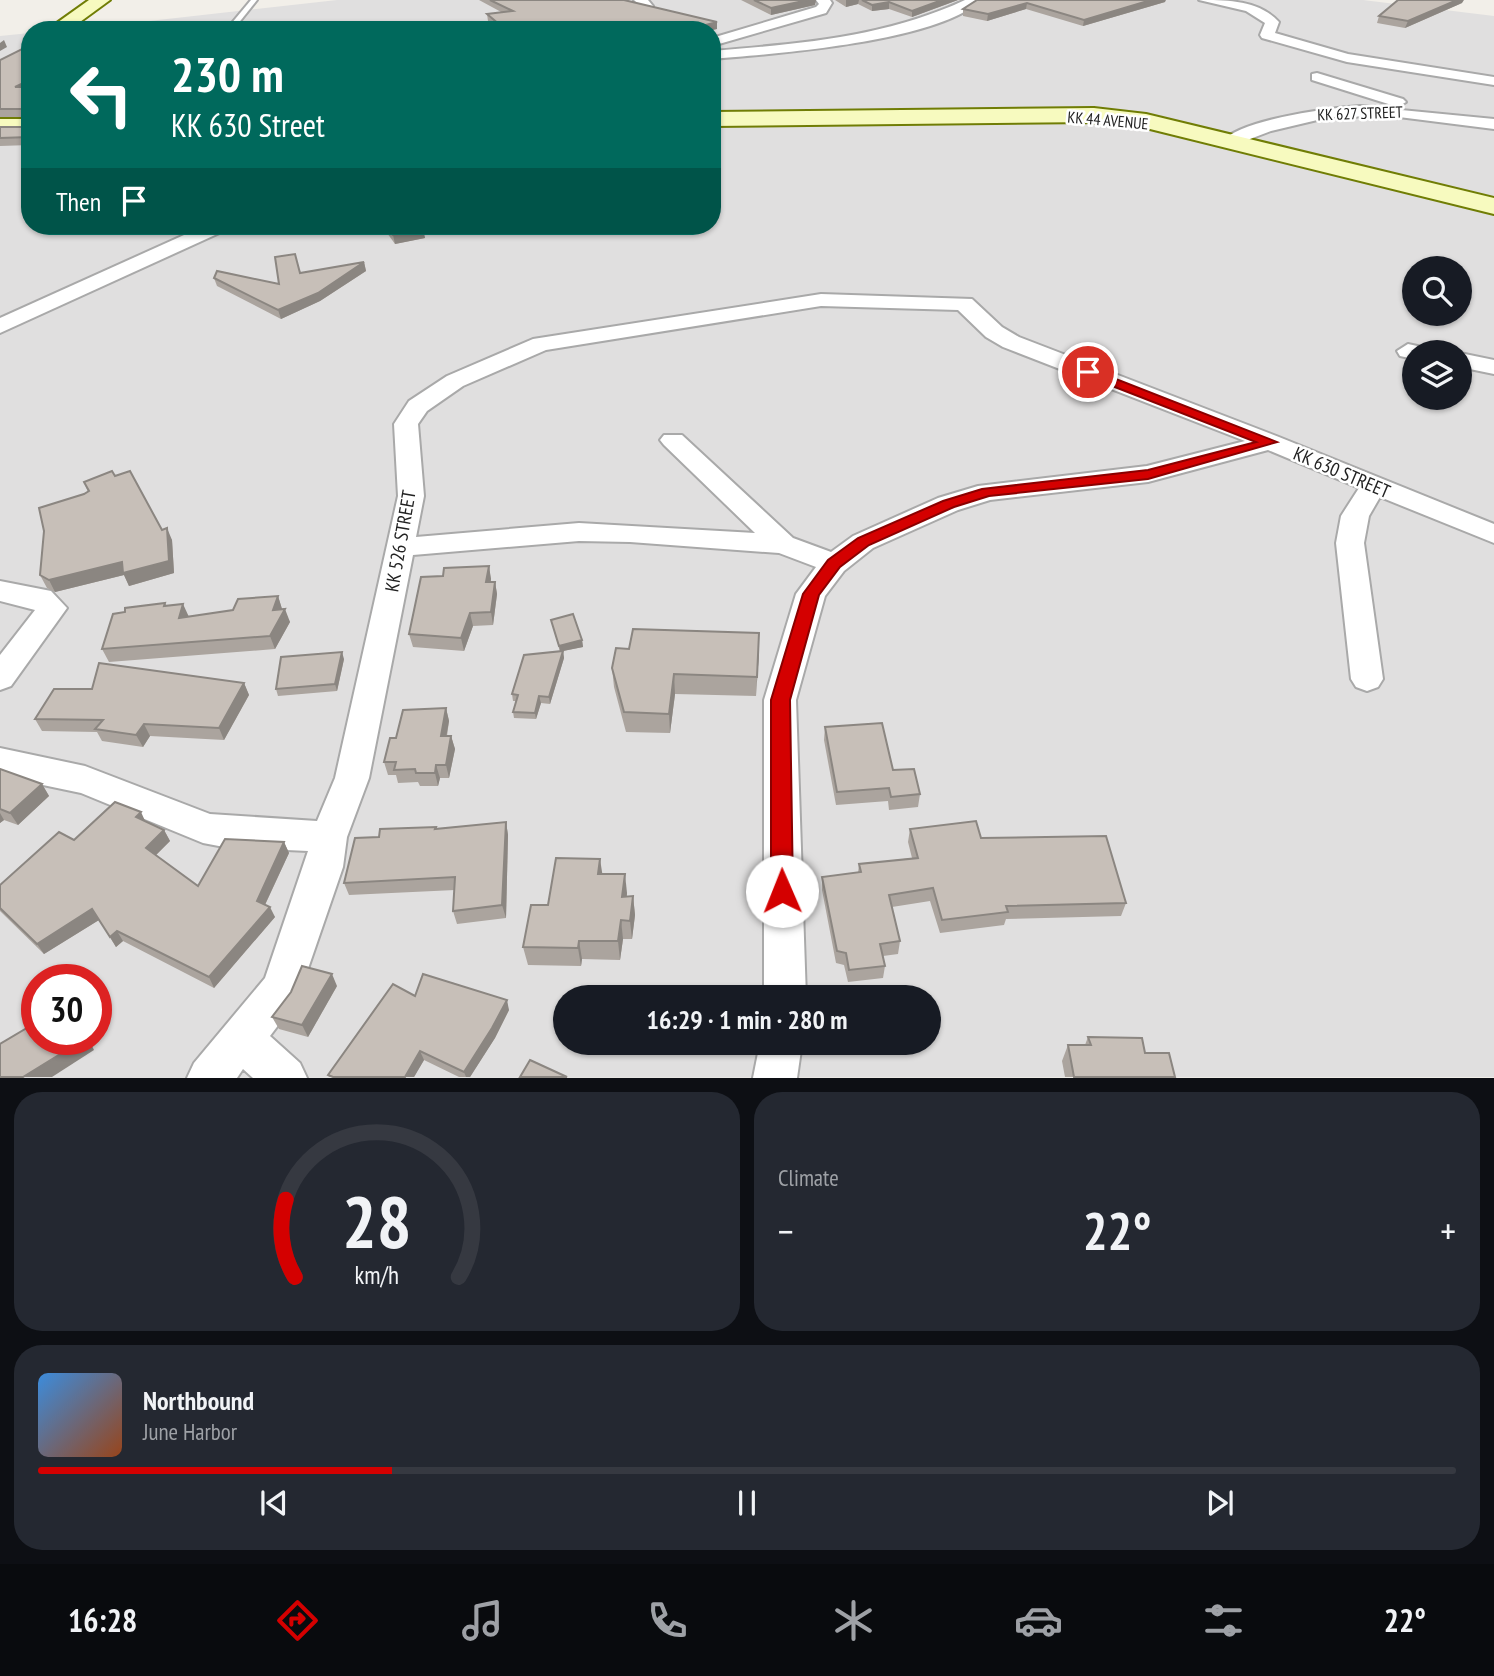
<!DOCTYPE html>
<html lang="en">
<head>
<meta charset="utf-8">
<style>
  body { margin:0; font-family:"PT Sans Narrow",sans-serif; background:#242831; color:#f1f3f6; height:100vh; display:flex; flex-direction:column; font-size:26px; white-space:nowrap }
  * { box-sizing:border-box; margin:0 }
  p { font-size:23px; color:#9ea1a6 }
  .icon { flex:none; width:38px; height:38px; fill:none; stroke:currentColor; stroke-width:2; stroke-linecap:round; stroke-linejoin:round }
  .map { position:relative; height:1078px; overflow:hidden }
  .panel { display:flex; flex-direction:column; gap:14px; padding:14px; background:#0d0f14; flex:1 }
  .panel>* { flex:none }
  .hud { position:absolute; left:21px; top:21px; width:700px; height:214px; border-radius:28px; box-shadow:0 2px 5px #0004; background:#00695c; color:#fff; overflow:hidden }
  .controls { position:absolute; left:1402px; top:256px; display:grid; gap:14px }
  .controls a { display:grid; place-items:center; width:70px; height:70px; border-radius:50%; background:#171b24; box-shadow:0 2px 5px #0004; font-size:35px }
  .speed { position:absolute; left:21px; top:964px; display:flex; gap:14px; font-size:35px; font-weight:700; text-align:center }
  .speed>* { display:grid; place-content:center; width:91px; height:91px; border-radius:50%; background:#171b24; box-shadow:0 2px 5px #0004; line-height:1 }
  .speed .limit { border:10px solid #d22; background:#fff; color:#111 }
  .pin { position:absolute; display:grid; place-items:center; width:60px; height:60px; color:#fff; margin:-30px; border:4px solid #fff; border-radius:50%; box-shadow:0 2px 7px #0007 }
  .me { position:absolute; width:77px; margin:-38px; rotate:359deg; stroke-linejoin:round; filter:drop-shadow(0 0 5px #0008) }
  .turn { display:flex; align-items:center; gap:24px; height:147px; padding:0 35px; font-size:32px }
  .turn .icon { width:91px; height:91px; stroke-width:2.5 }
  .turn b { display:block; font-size:49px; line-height:60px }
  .then { display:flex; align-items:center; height:66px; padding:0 35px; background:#0003; gap:14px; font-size:26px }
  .big { font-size:52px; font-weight:700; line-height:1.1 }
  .panel .card { flex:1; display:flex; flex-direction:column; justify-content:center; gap:10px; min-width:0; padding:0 24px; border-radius:28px; background:#242831 }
  .panel .dial { align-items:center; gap:0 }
  .dial svg { height:182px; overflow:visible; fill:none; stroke:#363941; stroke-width:7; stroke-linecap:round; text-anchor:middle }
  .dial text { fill:#f1f3f6; stroke:none }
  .song { display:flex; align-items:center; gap:21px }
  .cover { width:84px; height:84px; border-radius:10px; background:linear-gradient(135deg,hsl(210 70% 55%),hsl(20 70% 35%)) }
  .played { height:7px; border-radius:4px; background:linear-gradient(90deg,#d40000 25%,#363941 25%) }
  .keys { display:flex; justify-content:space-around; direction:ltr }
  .heat { display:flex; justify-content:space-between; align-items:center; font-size:38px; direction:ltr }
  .panel .tiles { flex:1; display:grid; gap:14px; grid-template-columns:1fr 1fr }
  .card:last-child { grid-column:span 2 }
  .trip { position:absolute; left:553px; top:985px; width:388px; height:70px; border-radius:35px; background:#171b24; box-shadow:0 2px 5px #0004; font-weight:700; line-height:70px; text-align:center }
  .menu { display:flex; height:112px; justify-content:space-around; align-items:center; background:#090b0e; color:#9ea1a6 }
  .menu .icon { width:49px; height:49px }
  .menu .selected { color:#d40000 }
  .menu b { font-size:32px; color:#f1f3f6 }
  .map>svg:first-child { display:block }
</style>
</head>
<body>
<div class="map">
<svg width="1494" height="1078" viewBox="0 0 1494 1078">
  <rect width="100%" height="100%" fill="#f2efe9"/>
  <path fill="#e0dfdf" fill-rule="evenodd" d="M337 0H1363L1494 16V1077L0 1078V36L30 33V226H712V30H69ZM1414 268H1460V313H1414ZM1414 352H1460V397H1414ZM37 980H96V1040H37ZM565 998H929V1043H565Z"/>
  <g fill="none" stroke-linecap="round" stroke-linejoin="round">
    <g stroke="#a9a9a9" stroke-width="4">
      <polygon id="service" points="251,0 257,0 233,30 226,30"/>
    </g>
    <g stroke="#a9a9a9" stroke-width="4">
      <g id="minor">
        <polygon points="634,0 648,0 653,6 643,9"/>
        <polygon points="816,0 830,0 832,3 826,13 712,46 712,38 816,7 819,4"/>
        <path d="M965 0H981C938 42 774 54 712 59V51C799 44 886 37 965 0Z"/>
        <path d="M1199 0C1227 0 1259 0 1279 22L1275 33 1348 54 1494 77V85L1347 62 1262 38 1260 35 1265 23 1246 11Z"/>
        <polygon points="1317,73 1403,99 1406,102 1398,107 1312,80 1312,74"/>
        <path d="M1360 106 1494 119V129L1391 116 1330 117 1271 131 1229 147 1221 142C1242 119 1328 108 1360 106Z"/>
        <polygon points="204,226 228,226 226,230 0,333 0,318"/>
        <path d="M821 294 972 299 1002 327 1019 337 1279 437 1494 524V543L1380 497 1369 516 1364 543 1383 679 1378 687 1367 691 1356 687 1351 679 1336 543 1341 516 1359 488 1268 450 1148 482 990 500 958 510 873 548 844 571 825 596 796 700 806 998H764V700L796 594 816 567 779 553 630 542 579 541 413 555 369 778 347 837 343 867 301 989 295 1003 270 1036 300 1063 307 1078H253L243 1069 237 1078H187L194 1063 265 978 308 851 224 847 203 843 81 793 0 776V748L85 766 210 814 317 821 335 778 398 496 394 424 409 401 447 376 533 339ZM821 306 958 310 986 337 1003 347 1245 441 1147 466 978 486 938 498 853 536 831 552 793 538 682 435H664L660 440 664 445 755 533 579 523 416 537 424 496 418 424 427 411 463 386 546 350Z"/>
        <polygon points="1408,344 1422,347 1425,352 1414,352 1414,359 1400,356 1397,351"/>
        <polygon points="1460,353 1494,360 1494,374 1460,367"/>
        <polygon points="0,581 51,591 67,608 11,686 0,690 0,655 35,610 0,601"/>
        <polygon points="760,1043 802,1043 797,1078 753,1078"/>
      </g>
    </g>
    <g stroke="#707d05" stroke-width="4">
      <g id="secondary">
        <polygon points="89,0 110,0 69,30 47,30"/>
        <polygon points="1094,108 1146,114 1494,198 1494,214 1146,128 1094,122 712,126 712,112"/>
        <rect x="0" y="119" width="30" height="14"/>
      </g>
    </g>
    <use href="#service" fill="#fff" fill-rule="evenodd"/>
    <use href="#minor" fill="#fff" fill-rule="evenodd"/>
    <use href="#secondary" fill="#f7fabf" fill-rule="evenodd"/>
  </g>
  <g fill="#aba49e">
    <polygon points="479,0 624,0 717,22 717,29 712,30 499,30 488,21 487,14 503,13"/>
    <polygon points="741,0 816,0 815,5 771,15"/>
    <polygon points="835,0 958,0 912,17 889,9 872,11 858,4 846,7"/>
    <polygon points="977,0 1165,2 1083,26 1026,9 987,21 963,16 963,9"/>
    <polygon points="1462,3 1405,28 1377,23 1379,16"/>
    <polygon points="30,45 30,145 0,146 0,127 29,127 29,117 0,117 0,60"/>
    <polygon points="382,226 436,226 437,232 424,234 425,238 395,244"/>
    <polygon points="364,262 366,271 320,301 281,319 217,286 214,278 279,284 300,273"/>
    <polygon points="115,476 172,540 174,573 129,586 124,575 55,592 47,588 40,575 84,494 88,492 84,482"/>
    <polygon points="489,566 491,582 495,582 497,594 493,625 473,626 464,651 413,647 409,634 443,576"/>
    <polygon points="278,596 282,609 290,622 275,649 109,662 102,649 125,612 165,603 167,606 189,617 233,610"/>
    <polygon points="551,620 582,640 583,647 563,651 564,658 550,704 541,703 536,719 514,718 513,712 516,701 513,701 512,694 560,651"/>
    <polygon points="759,652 756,696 675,694 670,733 626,732 614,687 612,668"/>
    <polygon points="344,659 337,691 278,696 276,689"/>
    <polygon points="244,683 249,695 224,740 150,736 143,747 102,741 97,732 42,731 35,719 92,689"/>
    <polygon points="446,708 449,721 447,736 451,736 455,749 449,778 440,778 438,786 420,786 418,782 398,783 396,775 388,775 384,762 396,738"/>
    <polygon points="825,727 893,770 920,794 918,807 889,810 888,801 836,805 824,740"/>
    <polygon points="0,769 42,784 49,796 18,825 4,820 0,823"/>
    <polygon points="146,822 164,830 170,841 156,855 198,886 284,842 289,853 265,905 275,917 214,988 123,941 116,947 99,920 44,954 0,911 0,885 74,840"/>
    <polygon points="506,822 508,835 506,918 457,924 453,911 455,890 349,895 344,883 379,837 436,827 436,829"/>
    <polygon points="910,829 981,838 1126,903 1121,916 1006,919 1004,925 940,933 930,901 892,907 900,941 898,954 883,956 885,966 883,978 848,982 844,965 836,963 822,890 822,877 858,873 859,864 912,858 908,842"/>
    <polygon points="602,874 627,893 627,897 633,896 635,915 632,939 623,939 620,960 582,959 581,966 528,965 523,947"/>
    <polygon points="337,986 308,1037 279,1029 272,1017"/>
    <polygon points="415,996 509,1010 495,1038 470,1077 459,1077 424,1060 414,1077 329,1077 328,1075"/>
    <polygon points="1088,1037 1145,1053 1175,1077 1065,1077 1062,1061 1068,1045 1085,1045"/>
  </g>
  <g fill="#8b8681">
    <polygon points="808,0 816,0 815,5 771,15 771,8"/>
    <polygon points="846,0 859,0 858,4 846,7"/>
    <polygon points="942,0 958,0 912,17 912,11"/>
    <polygon points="1151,0 1166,0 1165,2 1083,26 1084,20"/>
    <polygon points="1457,0 1464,0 1462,3 1405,28 1408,21"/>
    <polygon points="889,2 889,9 872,11 872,5"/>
    <polygon points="1027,3 1026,9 987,21 988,14"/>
    <polygon points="717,22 717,29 712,30 687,30"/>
    <polygon points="4,40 7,47 0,51 0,43"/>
    <polygon points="30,80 30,89 15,87"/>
    <polygon points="421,226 436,226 437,232 424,234 425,238 395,244 393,235"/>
    <polygon points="364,262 366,271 320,301 281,319 278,310"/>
    <polygon points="167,528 172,540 174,573 129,586 124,575 55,592 49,580"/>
    <polygon points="489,566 491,579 489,595 486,582"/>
    <polygon points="495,582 497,594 493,625 491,612"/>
    <polygon points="278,596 282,609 278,622 285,609 290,622 275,649 270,636 273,610"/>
    <polygon points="183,604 189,617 179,618"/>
    <polygon points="470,613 473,626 464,651 461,638"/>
    <polygon points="759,633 759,652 756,696 757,677"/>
    <polygon points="582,640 583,647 563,651 564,658 550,704 549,697 560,652 559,646"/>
    <polygon points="342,652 344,659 337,691 335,684"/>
    <polygon points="674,674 675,694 670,733 669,714"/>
    <polygon points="244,683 249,695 224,740 219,728"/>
    <polygon points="539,696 541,703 536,719 535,713"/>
    <polygon points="446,708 449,721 444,749 441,736"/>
    <polygon points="144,724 150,736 143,747 136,735"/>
    <polygon points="451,736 455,749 449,778 446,765"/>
    <polygon points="436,765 440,778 438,786 435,773"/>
    <polygon points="42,784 49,796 18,825 10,813"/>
    <polygon points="141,812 146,823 136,817"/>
    <polygon points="0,813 4,820 0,823"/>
    <polygon points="506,822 508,835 506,918 502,905"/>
    <polygon points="164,830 170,841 152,859 146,848"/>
    <polygon points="284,842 289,853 262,911 257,901"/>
    <polygon points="600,859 603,878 598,874"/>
    <polygon points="625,874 627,893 624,915 622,897"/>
    <polygon points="633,896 635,915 632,939 630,921"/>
    <polygon points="270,907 275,917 214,988 209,977"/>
    <polygon points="92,909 99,920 44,954 37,944"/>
    <polygon points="621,920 623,939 620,960 618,941"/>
    <polygon points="117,931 123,941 116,947 110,937"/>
    <polygon points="579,941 582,959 581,966 578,948"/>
    <polygon points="332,974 337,986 308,1037 302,1025"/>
    <polygon points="507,1000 509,1010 495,1038 470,1077 466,1077 464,1072"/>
    <polygon points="83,1040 89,1040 94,1050 52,1077 23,1077"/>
    <polygon points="420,1051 424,1060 414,1077 405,1077"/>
  </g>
  <g fill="#c7bfb8" stroke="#8b8681" stroke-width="2">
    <polygon points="490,0 624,0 717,22 687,30 506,30 487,14 513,11"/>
    <polygon points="754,0 808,0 771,8"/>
    <polygon points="862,0 942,0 912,11 889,2 872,5"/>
    <polygon points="977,0 1151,0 1084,20 1027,3 988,14 963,9"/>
    <polygon points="1398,0 1457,0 1408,21 1379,16"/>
    <polygon points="30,45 30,80 15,87 30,87 30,137 0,138 0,127 29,127 29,109 0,109 0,60"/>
    <polygon points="387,226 422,226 423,229 393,235"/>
    <polygon points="295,254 300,273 364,262 318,293 278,310 214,278 217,271 279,284 275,257"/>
    <polygon points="112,471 115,476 130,471 162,530 167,528 169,561 123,573 122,562 49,580 40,575 44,531 39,508 84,494 89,491 84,482"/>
    <polygon points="489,566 486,582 495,582 491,612 470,613 461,638 409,634 421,577 443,576 444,568"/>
    <polygon points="278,596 273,610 285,609 270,636 102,649 113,614 125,612 125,608 165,603 164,606 183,604 179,618 233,610 238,599"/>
    <polygon points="573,614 582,640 559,646 551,620"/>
    <polygon points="633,629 759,633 757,677 674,674 669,714 624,712 612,668 616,648 629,649"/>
    <polygon points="563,651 549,697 539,696 535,713 513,712 518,695 512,694 524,655"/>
    <polygon points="342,652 335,684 276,689 281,657"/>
    <polygon points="99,663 244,683 219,728 144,724 136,735 95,729 103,720 35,719 54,689 92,689"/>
    <polygon points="446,708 441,736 451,736 446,765 436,765 435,773 416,773 415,769 394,770 396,762 384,762 390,738 396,738 403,710"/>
    <polygon points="882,723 893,770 914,769 920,794 891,797 889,788 837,792 825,727"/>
    <polygon points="0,769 42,784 10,813 0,809"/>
    <polygon points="115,802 141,812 136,817 164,830 146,848 198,886 225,839 284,842 257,901 270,907 209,977 117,931 110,937 92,909 37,944 0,908 0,885 59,832 74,840"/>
    <polygon points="976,821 981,838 1106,836 1126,903 1006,906 1008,912 942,920 933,888 889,895 900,941 880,944 885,966 849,970 846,953 837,951 822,877 861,872 859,864 918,858 910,829"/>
    <polygon points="506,822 502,905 453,911 455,877 344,883 355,838 379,837 380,829 436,827 435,829"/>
    <polygon points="556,858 600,859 598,874 625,874 622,897 633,896 630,921 621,920 618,941 579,941 578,948 523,947 531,905 548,905"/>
    <polygon points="302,966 332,974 302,1025 272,1017 291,992"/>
    <polygon points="423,974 507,1000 492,1028 464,1072 420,1051 405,1077 333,1077 328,1075 393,984 415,996"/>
    <polygon points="37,1022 37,1040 83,1040 23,1077 0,1077 0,1044"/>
    <polygon points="1088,1037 1142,1038 1145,1053 1169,1053 1175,1077 1074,1077 1068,1045 1091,1045"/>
    <polygon points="530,1060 567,1077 520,1077"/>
  </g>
  <polygon fill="#d40000" stroke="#8a0000" stroke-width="2" points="1084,370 1093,370 1277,442 1148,479 989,496 954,507 869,545 840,567 819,595 790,700 793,891 790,897 782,900 774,897 771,891 771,700 803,594 828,560 858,538 943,501 982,489 1148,470 1256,442 1084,375"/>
  <g text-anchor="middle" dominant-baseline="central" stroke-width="5" stroke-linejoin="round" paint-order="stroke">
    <g font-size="16" fill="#222" stroke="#fff">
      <text transform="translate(1360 113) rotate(-2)">KK 627 STREET</text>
      <text transform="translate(1108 120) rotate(5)">KK 44 AVENUE</text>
    </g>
    <g font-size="19" fill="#222" stroke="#fff">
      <text transform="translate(1342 472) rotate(23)">KK 630 STREET</text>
      <text transform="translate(400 541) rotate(-80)">KK 526 STREET</text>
    </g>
  </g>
</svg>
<div class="controls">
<a><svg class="icon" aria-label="search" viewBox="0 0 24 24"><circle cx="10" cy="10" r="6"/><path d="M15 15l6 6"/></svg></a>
<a><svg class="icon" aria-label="layers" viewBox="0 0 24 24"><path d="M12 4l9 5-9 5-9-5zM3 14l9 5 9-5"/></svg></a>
</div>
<div class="speed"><div class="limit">30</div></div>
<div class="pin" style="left:1088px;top:372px;background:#d93025"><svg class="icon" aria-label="arrive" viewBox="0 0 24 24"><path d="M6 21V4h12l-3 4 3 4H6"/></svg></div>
<svg class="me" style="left:782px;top:891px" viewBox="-20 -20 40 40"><circle r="19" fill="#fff"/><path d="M0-13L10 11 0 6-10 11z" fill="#d40000"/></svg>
<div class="trip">16:29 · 1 min · 280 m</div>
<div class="hud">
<div class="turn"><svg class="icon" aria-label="left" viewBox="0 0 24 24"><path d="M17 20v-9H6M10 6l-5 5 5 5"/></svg><div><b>230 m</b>KK 630 Street</div></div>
<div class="then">Then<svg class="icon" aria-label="arrive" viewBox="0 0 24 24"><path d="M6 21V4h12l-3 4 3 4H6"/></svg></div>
</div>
</div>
<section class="panel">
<div class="tiles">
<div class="card dial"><svg viewBox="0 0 100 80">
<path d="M14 69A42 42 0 1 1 86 69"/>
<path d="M14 69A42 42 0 0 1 10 35" stroke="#d40000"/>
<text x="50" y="56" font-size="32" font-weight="700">28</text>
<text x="50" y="72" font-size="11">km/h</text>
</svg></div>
<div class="card"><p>Climate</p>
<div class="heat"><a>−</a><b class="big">22°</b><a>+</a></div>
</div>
<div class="card">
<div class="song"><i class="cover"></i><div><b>Northbound</b><p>June Harbor</p></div></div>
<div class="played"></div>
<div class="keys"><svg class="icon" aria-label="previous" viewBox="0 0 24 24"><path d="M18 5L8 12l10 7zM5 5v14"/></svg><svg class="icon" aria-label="pause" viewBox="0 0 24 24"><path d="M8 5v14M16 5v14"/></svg><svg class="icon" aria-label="next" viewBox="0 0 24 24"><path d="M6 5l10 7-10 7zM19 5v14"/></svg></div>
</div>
</div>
</section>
<nav class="menu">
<b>16:28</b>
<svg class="icon selected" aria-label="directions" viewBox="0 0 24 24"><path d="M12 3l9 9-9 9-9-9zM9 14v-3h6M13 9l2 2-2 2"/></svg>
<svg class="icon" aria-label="music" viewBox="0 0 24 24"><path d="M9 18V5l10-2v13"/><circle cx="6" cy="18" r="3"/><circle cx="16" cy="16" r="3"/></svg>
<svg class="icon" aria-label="phone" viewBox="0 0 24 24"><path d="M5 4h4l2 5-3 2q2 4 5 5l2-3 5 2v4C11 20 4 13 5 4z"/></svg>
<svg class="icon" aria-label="climate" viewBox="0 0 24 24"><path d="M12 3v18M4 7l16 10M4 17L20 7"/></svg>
<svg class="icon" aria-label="car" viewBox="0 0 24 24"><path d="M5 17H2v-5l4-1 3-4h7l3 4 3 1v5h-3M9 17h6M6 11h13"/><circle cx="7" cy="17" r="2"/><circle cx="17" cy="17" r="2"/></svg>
<svg class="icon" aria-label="filters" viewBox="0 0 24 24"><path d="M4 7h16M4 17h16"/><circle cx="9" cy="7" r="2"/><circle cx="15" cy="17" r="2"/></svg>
<b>22°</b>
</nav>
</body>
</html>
